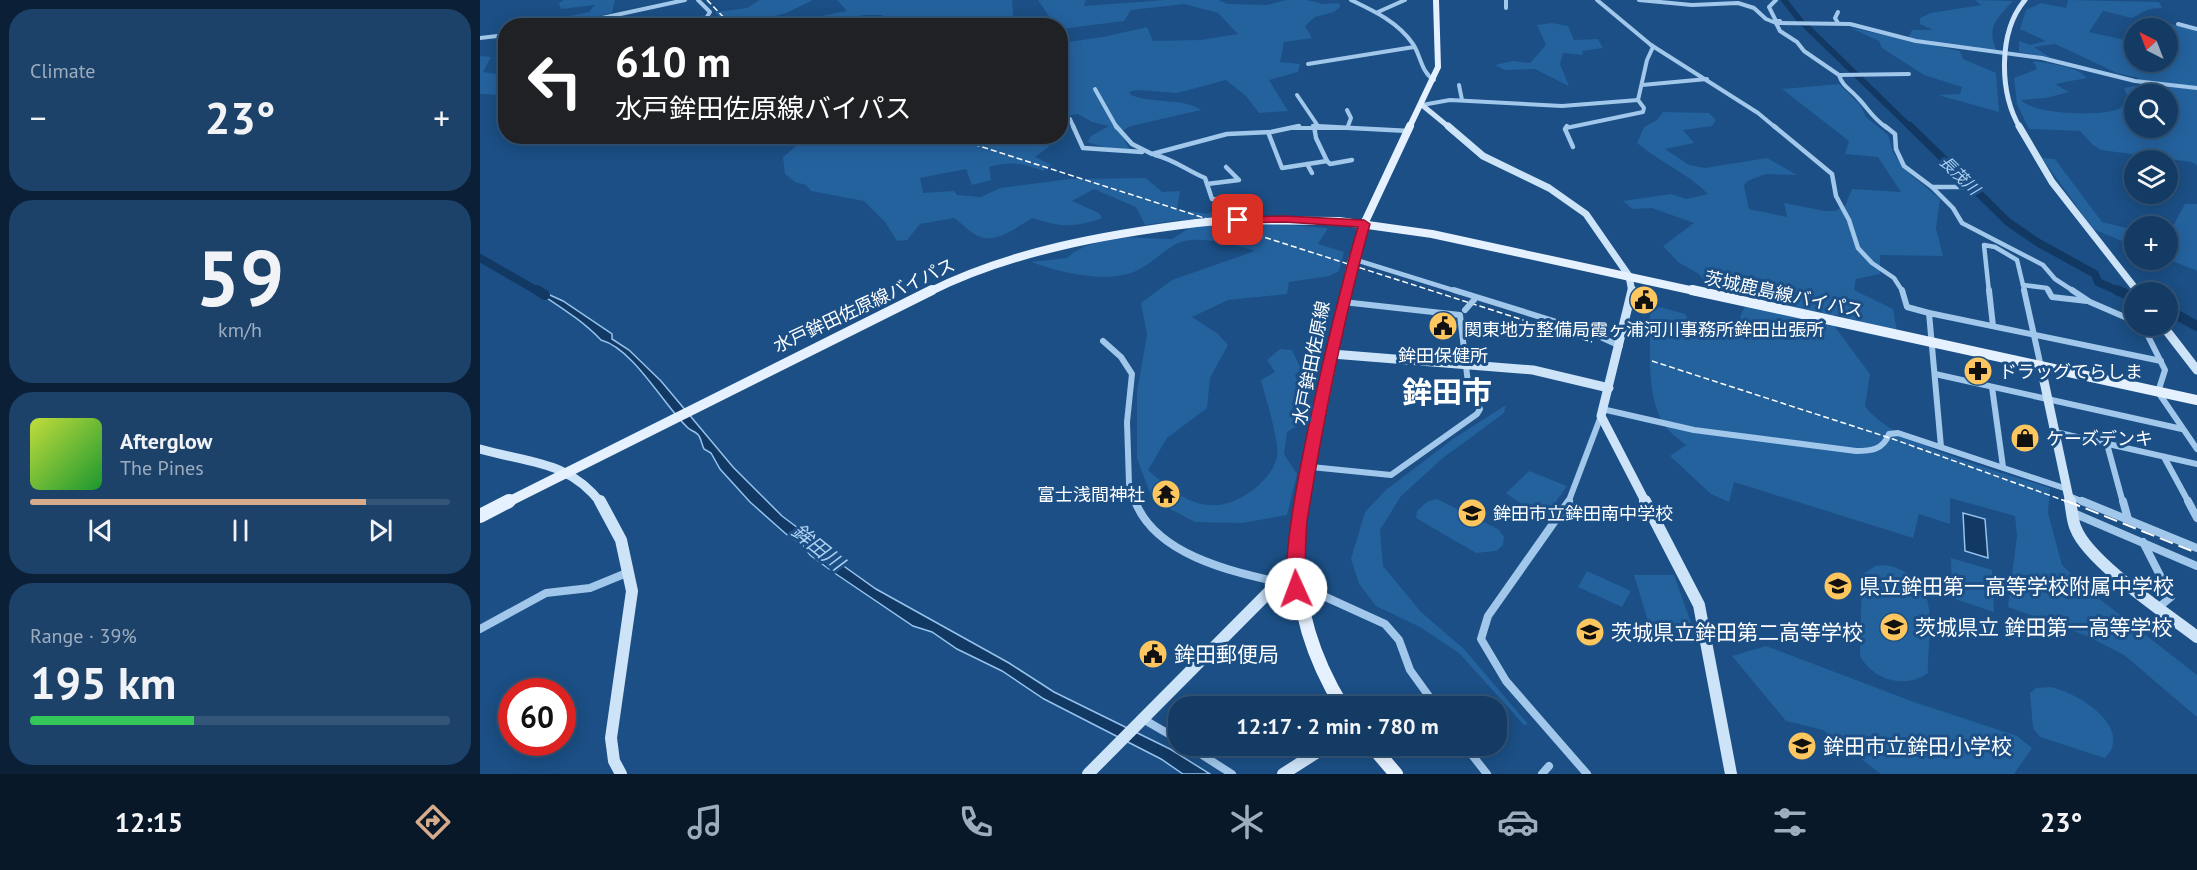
<!DOCTYPE html>
<html lang="en">
<head>
<meta charset="utf-8">
<style>
  body { margin:0; font-family:"PT Sans","Noto Sans JP",sans-serif; background:#1d426a; color:#f1f3f6; height:100vh; display:flex; flex-direction:column; font-size:22px; white-space:nowrap }
  * { box-sizing:border-box; margin:0 }
  p { font-size:20px; color:#9dadbf }
  .icon { flex:none; width:33px; height:33px; fill:none; stroke:currentColor; stroke-width:2; stroke-linecap:round; stroke-linejoin:round }
  .map { position:relative; flex:1; overflow:hidden }
  .panel { display:flex; flex-direction:column; gap:9px; padding:9px; background:#0b2037; width:480px }
  .panel>* { flex:none }
  .hud { position:absolute; left:18px; top:18px; width:570px; height:126px; border-radius:24px; box-shadow:0 3px 15px #0003,0 0 0 2px #335578; background:#202124; color:#fff; overflow:hidden }
  .needle { width:39px; rotate:318deg }
  .tools { position:absolute; left:1644px; top:18px; display:grid; gap:12px }
  .tools a { display:grid; place-items:center; width:54px; height:54px; border-radius:50%; background:#143b64; box-shadow:0 3px 15px #0003,0 0 0 2px #335578; font-size:30px }
  .speed { position:absolute; left:18px; top:678px; display:flex; gap:12px; font-size:30px; font-weight:700; text-align:center }
  .speed>* { display:grid; place-content:center; width:78px; height:78px; border-radius:50%; background:#143b64; box-shadow:0 3px 15px #0003,0 0 0 2px #335578; line-height:1 }
  .speed .limit { border:9px solid #d22; background:#fff; color:#111 }
  .pin { position:absolute; display:grid; place-items:center; width:51px; height:51px; color:#fff; margin:-26px; border-radius:12px; box-shadow:0 3px 9px #0006 }
  .me { position:absolute; width:66px; margin:-33px; rotate:358deg; stroke-linejoin:round; filter:drop-shadow(0 0 4px #0008) }
  .turn { display:flex; align-items:center; gap:21px; height:126px; padding:0 18px; font-size:27px }
  .turn .icon { width:78px; height:78px; stroke-width:2.5 }
  .turn b { display:block; font-size:42px; line-height:51px }
  .big { font-size:45px; font-weight:700; line-height:1.1 }
  .panel .tile { flex:1; display:flex; flex-direction:column; justify-content:center; gap:9px; min-width:0; padding:0 21px; border-radius:24px; background:#1d426a }
  .panel .dial { align-items:center; gap:0 }
  .dial b { font-size:78px; line-height:1 }
  .song { display:flex; align-items:center; gap:18px }
  .cover { width:72px; height:72px; border-radius:9px; background:linear-gradient(135deg,hsl(70 70% 55%),hsl(130 70% 35%)) }
  .played { height:6px; border-radius:3px; background:linear-gradient(90deg,#d6ab8b 80%,#335578 80%) }
  .keys { display:flex; justify-content:space-around; direction:ltr }
  .heat { display:flex; justify-content:space-between; align-items:center; font-size:33px; direction:ltr }
  .charge { height:9px; border-radius:4px; background:linear-gradient(90deg,#34c759 39%,#335578 0) }
  .trip { position:absolute; left:688px; top:696px; width:339px; height:60px; border-radius:24px; background:#143b64; box-shadow:0 3px 15px #0003,0 0 0 2px #335578; font-weight:700; line-height:60px; text-align:center }
  .menu { display:flex; height:96px; justify-content:space-around; align-items:center; background:#081828; color:#9dadbf }
  .menu .icon { width:42px; height:42px }
  .menu .active { color:#d6ab8b }
  .menu b { font-size:27px; color:#f1f3f6 }
  main { display:flex; flex:1; min-height:0 }
  .map>svg:first-child { display:block }
</style>
</head>
<body>
<main>
<section class="panel">
<div class="tile"><p>Climate</p>
<div class="heat"><a>−</a><b class="big">23°</b><a>+</a></div>
</div>
<div class="tile dial"><b>59</b><p>km/h</p></div>
<div class="tile">
<div class="song"><i class="cover"></i><div><b>Afterglow</b><p>The Pines</p></div></div>
<div class="played"></div>
<div class="keys"><svg class="icon" aria-label="previous" viewBox="0 0 24 24"><path d="M18 5L8 12l10 7zM5 5v14"/></svg><svg class="icon" aria-label="pause" viewBox="0 0 24 24"><path d="M8 5v14M16 5v14"/></svg><svg class="icon" aria-label="next" viewBox="0 0 24 24"><path d="M6 5l10 7-10 7zM19 5v14"/></svg></div>
</div>
<div class="tile"><p>Range · 39%</p><b class="big">195 km</b><div class="charge"></div></div>
</section>
<div class="map">
<svg width="1717" height="774" viewBox="0 0 1717 774">
  <rect width="100%" height="100%" fill="#1b4f85"/>
  <g fill="#24629e" fill-rule="evenodd">
    <polygon points="84,0 135,0 132,13 78,25 81,18 109,12 115,5 81,9 79,3"/>
    <polygon points="280,0 333,0 306,13 274,22 276,25 248,25 235,12 267,8"/>
    <polygon points="357,0 532,0 534,25 480,25 463,19 440,25 397,25 403,15 383,15 367,20 365,25 295,25 367,11"/>
    <path d="M558 0H606L604 6 685 0H738L748 4 787 5 806 0H827L843 4 858 3 861 6 854 12 835 17 825 26 832 38 804 42 800 62 820 64 818 72 789 80 808 111 779 113 766 96 746 80 697 93 657 90 649 92 651 95C673 104 705 98 721 110L651 126 640 132 650 150 631 149 607 142 611 136 629 126 612 122 598 114 581 117V43L623 37 667 27 673 41 721 40 758 34 738 13 704 4 651 10 644 21 581 29 580 26 572 25 569 16Z"/>
    <path d="M1495 0 1533 1C1516 20 1506 26 1517 52L1428 38 1432 30H1453L1440 24V18L1451 13 1501 5Z"/>
    <path d="M1588 0 1679 2 1682 8 1669 9 1652 18 1623 11 1609 32 1654 42V62H1688L1687 28 1691 24 1717 30V165L1711 162 1621 150 1613 145 1600 131 1549 129 1537 104 1534 78 1557 69 1553 61C1569 64 1596 65 1607 78L1575 84 1589 92 1566 98 1541 100C1553 114 1620 117 1638 109 1642 108 1646 103 1649 100L1644 88 1660 85 1659 78 1637 73 1575 44 1554 47 1571 58 1539 52V41L1550 45 1566 41 1540 29 1546 10 1561 3 1586 8ZM1654 94H1688V128H1654Z"/>
    <polygon points="1072,23 1088,26 1094,40 1118,39 1123,48 1102,51 1103,55 1083,53 1080,64 1089,86 1055,69 1025,70 1015,65 1033,61 1050,63 1066,45 1057,25"/>
    <polygon points="1371,28 1480,51 1483,59 1516,73 1519,112 1458,95 1480,94 1482,87 1444,75 1402,48 1399,41"/>
    <polygon points="0,56 11,57 3,72 25,75 25,95 0,94"/>
    <path d="M1359 84 1381 106 1386 117 1408 135 1413 152 1424 169 1460 199 1456 228 1463 256 1400 255V274L1376 279 1374 290 1413 309 1417 331 1355 315V327L1390 374 1385 406C1412 445 1523 472 1570 488L1568 513 1582 565 1613 594 1717 675V717L1644 655 1607 636 1528 607 1537 536 1535 516 1470 498V524L1439 514 1433 538 1254 482 1249 502 1231 494 1190 456 1206 445C1199 439 1190 433 1185 426 1165 396 1171 349 1170 314L1180 307 1205 314 1215 330 1244 340 1253 333 1270 295 1229 285 1219 274 1198 262 1183 246 1214 223 1172 208 1153 209 1143 201 1191 194 1206 199 1228 194C1207 173 1180 162 1157 143L1164 127 1177 120 1183 112 1229 113 1236 120 1232 126 1203 130 1214 143 1185 149 1209 165 1225 168 1287 158 1317 175 1286 174 1267 181 1264 186 1269 209 1307 217 1304 203 1345 211H1355L1365 206 1372 189 1421 192 1398 157 1365 154 1369 141 1302 89Z"/>
    <path d="M339 137H536V140L570 146 555 157 571 165 563 171C544 163 529 161 509 167L511 180 492 185 486 169 440 178 443 193 474 191 477 195 501 197 520 188 589 179 666 178 682 192 700 191 697 209 727 214 747 205 742 226 781 223 848 228 838 244 864 252 859 271 849 276 809 282 807 294 748 300 712 317 738 334 748 345 730 378 727 408 687 438 668 470C702 500 730 521 773 490 784 481 793 472 797 457 800 443 785 396 781 380L795 372 787 360 800 349 812 350 821 369 815 375 821 391 811 411 831 417 807 432 804 454 817 474 807 515 762 523 715 522 673 500 657 459V392L667 335 661 303 692 280 775 251C754 244 714 233 694 245 680 254 666 268 651 273 619 283 581 272 551 262L587 258 594 252 606 246 637 237 692 239 708 229 700 220 665 225 656 207 614 189 592 201 619 213 622 218C594 228 579 227 552 218 539 226 514 245 498 236 489 232 482 223 474 218L440 224 427 240 417 241 405 222 384 201 331 191 326 185 315 182 305 174 303 157 320 143Z"/>
    <polygon points="1562,158 1575,159 1622,222 1654,230 1654,246 1613,229"/>
    <polygon points="1705,204 1717,204 1717,271 1688,259 1688,235"/>
    <polygon points="1026,405 1024,413 963,458 921,496 900,530 903,566 941,612 984,649 1048,724 1044,725 979,653 940,627 896,606 879,584 871,559 885,512 906,490 973,439"/>
    <polygon points="1049,471 1087,486 1063,520 1026,493"/>
    <polygon points="957,499 1018,529 1024,537 1023,545 1016,551 996,553 936,518 937,511 947,502"/>
    <polygon points="1471,558 1512,570 1514,612 1472,598"/>
    <path d="M1406 565C1464 578 1448 627 1448 673 1425 689 1394 681 1380 656L1382 575 1395 566Z"/>
    <polygon points="1107,571 1151,591 1142,607 1098,587"/>
    <polygon points="1154,575 1194,575 1211,623 1169,624"/>
    <polygon points="1286,646 1434,702 1537,736 1552,748 1534,774 1401,774 1343,730 1306,721 1252,656"/>
    <path d="M1571 687C1596 692 1655 727 1625 758L1560 737 1553 728 1550 693 1556 688Z"/>
  </g>
  <g fill="#123963" stroke="#94c3ee" stroke-width="1.5">
    <path d="M48 285 83 301 132 334V339L149 350 181 381 253 467 302 516 338 543 358 562 396 589 529 663 574 692 690 749 730 774H703L681 759 564 699 522 671 477 649 452 632 433 626 353 572 330 555 323 545 306 534 270 502 240 469 231 453 224 449C222 445 221 439 219 436 217 432 211 431 208 428 184 406 154 349 121 340 99 317 73 303 48 285Z"/>
    <polygon points="1483,513 1505,519 1508,558 1485,551"/>
  </g>
  <g fill="none" stroke-linecap="round" stroke-linejoin="round">
    <g stroke="#123963" stroke-width="6">
      <polyline points="1304,0 1322,23"/>
      <polyline points="1325,25 1431,128"/>
    </g>
    <g stroke="#123963" stroke-width="8">
      <polyline points="1430,126 1528,222 1557,242 1615,274 1618,282 1640,292"/>
      <polyline points="0,258 59,292"/>
    </g>
    <g stroke="#123963" stroke-width="10">
      <polyline points="57,290 65,295"/>
      <polyline points="1637,290 1654,298"/>
      <polyline points="1688,310 1717,326"/>
    </g>
    <g stroke="#a1c7eb" stroke-width="4">
      <polyline points="218,0 230,12 221,26"/>
      <path d="M871 0C894 11 918 22 933 44 941 56 941 72 954 80"/>
      <polyline points="1026,0 1026,8"/>
      <polyline points="1117,0 1171,45 1278,113 1296,128"/>
      <polyline points="1159,0 1212,5 1258,3 1274,8 1286,19 1296,23 1370,24 1436,41 1562,58 1655,81 1717,88"/>
      <polyline points="1296,0 1289,7 1296,21 1300,21"/>
      <polyline points="898,12 925,0"/>
      <polyline points="1358,12 1355,18 1358,23"/>
      <polyline points="1296,23 1300,31 1317,42 1324,51 1359,75 1429,74"/>
      <polyline points="1698,24 1717,29"/>
      <polyline points="85,26 205,0"/>
      <polyline points="0,38 26,35"/>
      <polyline points="828,64 934,47"/>
      <path d="M1359 75C1363 87 1369 88 1377 97 1389 109 1391 117 1407 128"/>
      <polyline points="979,85 982,100"/>
      <polyline points="1162,85 1227,79"/>
      <polyline points="615,89 637,128"/>
      <polyline points="817,95 838,126"/>
      <polyline points="942,105 970,100 1082,106 1158,100"/>
      <polyline points="867,110 871,118 868,126"/>
      <polyline points="590,119 594,128"/>
      <polyline points="812,128 865,128"/>
      <polyline points="1086,128 1163,112 1164,108 1158,100 1167,60 1173,47 1171,45"/>
    </g>
    <g stroke="#a1c7eb" stroke-width="4.5">
      <polyline points="593,126 603,148 662,152"/>
      <polyline points="636,126 652,144 672,154 747,134 791,132 819,126"/>
      <polyline points="833,126 929,131"/>
      <polyline points="1087,126 1085,129 1093,147"/>
      <polyline points="1294,126 1352,174 1356,196 1369,220 1378,248 1392,263 1414,278 1423,292"/>
      <polyline points="1405,126 1415,134 1416,149 1424,166 1452,187 1473,208 1482,223 1563,265 1575,279 1595,292"/>
      <polyline points="788,132 802,168 847,161 836,138 834,126"/>
      <polyline points="172,136 201,141"/>
      <path d="M675 155C693 159 708 171 725 178L732 199 752 202 758 220"/>
      <polyline points="847,161 850,164 872,160"/>
      <polyline points="827,164 832,173"/>
      <polyline points="727,184 759,180 746,167"/>
      <polyline points="1452,187 1492,187"/>
      <polyline points="873,259 979,292"/>
      <polyline points="1509,292 1504,245 1515,247 1537,260 1543,285"/>
      <polyline points="1545,292 1543,285 1567,288 1569,292"/>
    </g>
    <g stroke="#a1c7eb" stroke-width="6">
      <polyline points="974,290 1112,333 1140,346"/>
      <polyline points="1422,290 1427,307 1449,313"/>
      <polyline points="1509,290 1513,326"/>
      <polyline points="1544,290 1561,367"/>
      <polyline points="1568,290 1572,297 1607,301"/>
      <polyline points="1592,290 1610,302 1654,321"/>
      <polyline points="1663,326 1685,370 1678,392 1717,449"/>
      <polyline points="623,341 641,357 652,374 647,422 649,484 656,503"/>
      <polyline points="1455,374 1702,429"/>
      <polyline points="1512,387 1523,467"/>
      <path d="M1122 409 1214 430 1376 451C1391 451 1403 450 1409 434L1418 433 1587 489"/>
      <polyline points="1575,432 1717,464"/>
      <polyline points="1627,444 1643,503"/>
      <polyline points="1461,447 1449,313 1681,361"/>
      <polyline points="1684,457 1709,503"/>
      <polyline points="831,467 911,475 997,414 1000,409 988,383 980,315 863,302"/>
      <polyline points="1589,496 1606,503"/>
      <polyline points="1088,503 1121,416"/>
    </g>
    <g stroke="#a1c7eb" stroke-width="8">
      <path d="M655 501C675 554 749 571 798 582"/>
      <polyline points="1089,501 1008,616 1001,639 1026,681 1107,774"/>
      <polyline points="1602,501 1717,548"/>
      <polyline points="1643,501 1648,519"/>
      <polyline points="1708,501 1717,518"/>
      <polyline points="1591,512 1717,566"/>
      <polyline points="1663,542 1691,597 1679,607"/>
      <polyline points="819,588 828,589 905,624 919,640 930,670 956,706"/>
      <polyline points="0,629 66,593 110,588 149,572"/>
      <polyline points="663,719 699,740"/>
      <polyline points="708,746 752,774"/>
      <polyline points="985,746 1007,774"/>
      <polyline points="1062,774 1069,766"/>
    </g>
    <g stroke="#cde3f8" stroke-width="5">
      <polyline points="942,105 970,128"/>
      <path d="M1540 128C1519 92 1518 32 1545 0"/>
    </g>
    <g stroke="#cde3f8" stroke-width="7">
      <polyline points="968,126 1003,156 1069,188 1106,214 1149,276 1152,292"/>
      <polyline points="1539,126 1572,182 1658,292"/>
    </g>
    <g stroke="#cde3f8" stroke-width="9">
      <polyline points="1152,290 1121,416 1166,503"/>
      <polyline points="1683,326 1717,370"/>
      <polyline points="852,354 1053,370 1129,388"/>
      <polyline points="1561,367 1590,503"/>
      <path d="M0 449C48 463 88 460 121 503"/>
    </g>
    <g stroke="#cde3f8" stroke-width="12">
      <polyline points="120,501 141,540 152,591 131,738 134,761 141,774"/>
      <polyline points="1165,501 1219,605 1251,774"/>
      <path d="M1590 501C1592 510 1592 521 1596 529 1609 562 1687 614 1717 637"/>
      <polyline points="608,774 792,589 803,579 815,575"/>
      <polyline points="803,774 847,746"/>
    </g>
    <polyline stroke="#e6f1ff" stroke-width="6" points="929,128 958,67 956,0"/>
    <g stroke="#e6f1ff" stroke-width="8">
      <polyline points="748,220 859,221 952,234 1219,292"/>
      <polyline points="872,261 884,224 930,126"/>
      <path d="M449 292C531 251 627 234 717 223"/>
      <polyline points="865,292 869,273"/>
    </g>
    <g stroke="#e6f1ff" stroke-width="10">
      <polyline points="1212,290 1717,400"/>
      <polyline points="26,503 452,290"/>
      <polyline points="823,503 866,290"/>
    </g>
    <g stroke="#e6f1ff" stroke-width="14">
      <path d="M823 501C808 575 823 642 862 706"/>
      <polyline points="0,516 29,501"/>
      <polyline points="892,746 916,774"/>
    </g>
    <g stroke="#fff" stroke-width="1.5" stroke-dasharray="6 3" stroke-linecap="butt">
      <polyline points="227,0 252,26"/>
      <polyline points="468,136 1112,342"/>
      <polyline points="1172,361 1413,439 1591,503"/>
    </g>
    <polyline stroke="#fff" stroke-width="2" stroke-dasharray="14 6" stroke-linecap="butt" points="1587,501 1717,553"/>
    <polyline stroke="#a1c7eb" stroke-width="6" points="985,310 994,300"/>
    <g stroke="#e6f1ff" stroke-width="8">
      <polyline points="717,223 748,220"/>
      <polyline points="869,273 872,261"/>
    </g>
  </g>
  <path fill="#e11d48" stroke="#92132f" stroke-width="1.5" d="M805 216 884 220 890 224C863 321 843 421 827 521 825 536 826 586 822 594H810C791 556 862 280 878 227L805 222 758 223 752 220 758 217Z"/>
  <defs>
    <g id="civic-disc" transform="scale(1.5)"><circle r="9.5" fill="#fdc65e" stroke="#1b4f85"/><path d="M-.6-6.5H3V-4.5H.6V-3L4-1V1h2V6H-6V1h2V-1L-.6-3ZM-1.2 2.5V6h2.4V2.5Z" fill="#111"/></g>
    <g id="pharmacy-disc" transform="scale(1.5)"><circle r="9.5" fill="#fdc65e" stroke="#1b4f85"/><path d="M-2-6h4v4h4v4h-4v4h-4v-4h-4v-4h4Z" fill="#111"/></g>
    <g id="shop-disc" transform="scale(1.5)"><circle r="9.5" fill="#fdc65e" stroke="#1b4f85"/><path d="M-5-2.5h2.3a2.7 3.5 0 0 1 5.4 0H5L5.5 6h-11ZM-1.5-2.5h3a1.5 2.3 0 0 0-3 0Z" fill="#111"/></g>
    <g id="temple-disc" transform="scale(1.5)"><circle r="9.5" fill="#fdc65e" stroke="#1b4f85"/><path d="M0-6L5-2H3V0L6.5 2.5H4V6H1.5V3h-3V6H-4V2.5H-6.5L-3 0V-2H-5Z" fill="#111"/></g>
    <g id="school-disc" transform="scale(1.5)"><circle r="9.5" fill="#fdc65e" stroke="#1b4f85"/><path d="M0-5L7-2L0 1L-7-2ZM-4 1L0 2.5L4 1V4Q0 6-4 4Z" fill="#111"/></g>
  </defs>
  <g fill-rule="evenodd">
    <use href="#civic-disc" x="1164" y="300"/>
    <use href="#civic-disc" x="963" y="326"/>
    <use href="#pharmacy-disc" x="1498" y="371"/>
    <use href="#shop-disc" x="1545" y="438"/>
    <use href="#temple-disc" x="686" y="494"/>
    <use href="#school-disc" x="992" y="513"/>
    <use href="#school-disc" x="1358" y="586"/>
    <use href="#school-disc" x="1414" y="627"/>
    <use href="#school-disc" x="1110" y="632"/>
    <use href="#civic-disc" x="673" y="654"/>
    <use href="#school-disc" x="1322" y="746"/>
  </g>
  <g text-anchor="middle" dominant-baseline="central" stroke-width="6" stroke-linejoin="round" paint-order="stroke">
    <g font-size="16" font-style="italic" fill="#add1f3" stroke="#1b4f85">
      <text transform="translate(1480 175) rotate(44)">長茂川</text>
    </g>
    <g font-size="18" fill="#fff" stroke="#1b4f85">
      <text transform="translate(1304 294) rotate(12)">茨城鹿島線バイパス</text>
      <text transform="translate(384 305) rotate(-25)">水戸鉾田佐原線バイパス</text>
      <text transform="translate(831 363) rotate(-79)">水戸鉾田佐原線</text>
    </g>
    <g font-size="18" fill="#fff" stroke="#1b4f85" text-anchor="start">
      <text x="1164" y="329" text-anchor="middle">関東地方整備局霞ヶ浦河川事務所鉾田出張所</text>
      <text x="963" y="355" text-anchor="middle">鉾田保健所</text>
      <text x="1519" y="371">ドラッグてらしま</text>
      <text x="1566" y="438">ケーズデンキ</text>
      <text x="665" y="494" text-anchor="end">富士浅間神社</text>
      <text x="1013" y="513">鉾田市立鉾田南中学校</text>
    </g>
    <g font-size="20" font-style="italic" fill="#add1f3" stroke="#1b4f85">
      <text transform="translate(338 547) rotate(39)">鉾田川</text>
    </g>
    <g font-size="21" fill="#fff" stroke="#1b4f85" text-anchor="start">
      <text x="1379" y="586">県立鉾田第一高等学校附属中学校</text>
      <text x="1435" y="627">茨城県立 鉾田第一高等学校</text>
      <text x="1131" y="632">茨城県立鉾田第二高等学校</text>
      <text x="694" y="654">鉾田郵便局</text>
      <text x="1343" y="746">鉾田市立鉾田小学校</text>
    </g>
    <g font-size="30" font-weight="bold" fill="#fff" stroke="#1b4f85">
      <text x="967" y="391">鉾田市</text>
    </g>
  </g>
</svg>
<div class="tools">
<a><svg class="needle" viewBox="-14 -14 28 28"><path d="M0-13l5 13h-10z" fill="#e53935"/><path d="M0 13l5-13h-10z" fill="#9dadbf"/></svg></a>
<a><svg class="icon" aria-label="search" viewBox="0 0 24 24"><circle cx="10" cy="10" r="6"/><path d="M15 15l6 6"/></svg></a>
<a><svg class="icon" aria-label="layers" viewBox="0 0 24 24"><path d="M12 4l9 5-9 5-9-5zM3 14l9 5 9-5"/></svg></a>
<a>+</a>
<a>−</a>
</div>
<div class="speed"><div class="limit">60</div></div>
<div class="pin" style="left:758px;top:220px;background:#d93025"><svg class="icon" aria-label="arrive" viewBox="0 0 24 24"><path d="M6 21V4h12l-3 4 3 4H6"/></svg></div>
<svg class="me" style="left:816px;top:589px" viewBox="-20 -20 40 40"><circle r="19" fill="#fff"/><path d="M0-13L10 11 0 6-10 11z" fill="#e11d48"/></svg>
<div class="trip">12:17 · 2 min · 780 m</div>
<div class="hud">
<div class="turn"><svg class="icon" aria-label="left" viewBox="0 0 24 24"><path d="M17 20v-9H6M10 6l-5 5 5 5"/></svg><div><b>610 m</b>水戸鉾田佐原線バイパス</div></div>
</div>
</div>
</main>
<nav class="menu">
<b>12:15</b>
<svg class="icon active" aria-label="directions" viewBox="0 0 24 24"><path d="M12 3l9 9-9 9-9-9zM9 14v-3h6M13 9l2 2-2 2"/></svg>
<svg class="icon" aria-label="music" viewBox="0 0 24 24"><path d="M9 18V5l10-2v13"/><circle cx="6" cy="18" r="3"/><circle cx="16" cy="16" r="3"/></svg>
<svg class="icon" aria-label="phone" viewBox="0 0 24 24"><path d="M5 4h4l2 5-3 2q2 4 5 5l2-3 5 2v4C11 20 4 13 5 4z"/></svg>
<svg class="icon" aria-label="climate" viewBox="0 0 24 24"><path d="M12 3v18M4 7l16 10M4 17L20 7"/></svg>
<svg class="icon" aria-label="car" viewBox="0 0 24 24"><path d="M5 17H2v-5l4-1 3-4h7l3 4 3 1v5h-3M9 17h6M6 11h13"/><circle cx="7" cy="17" r="2"/><circle cx="17" cy="17" r="2"/></svg>
<svg class="icon" aria-label="filters" viewBox="0 0 24 24"><path d="M4 7h16M4 17h16"/><circle cx="9" cy="7" r="2"/><circle cx="15" cy="17" r="2"/></svg>
<b>23°</b>
</nav>
</body>
</html>
